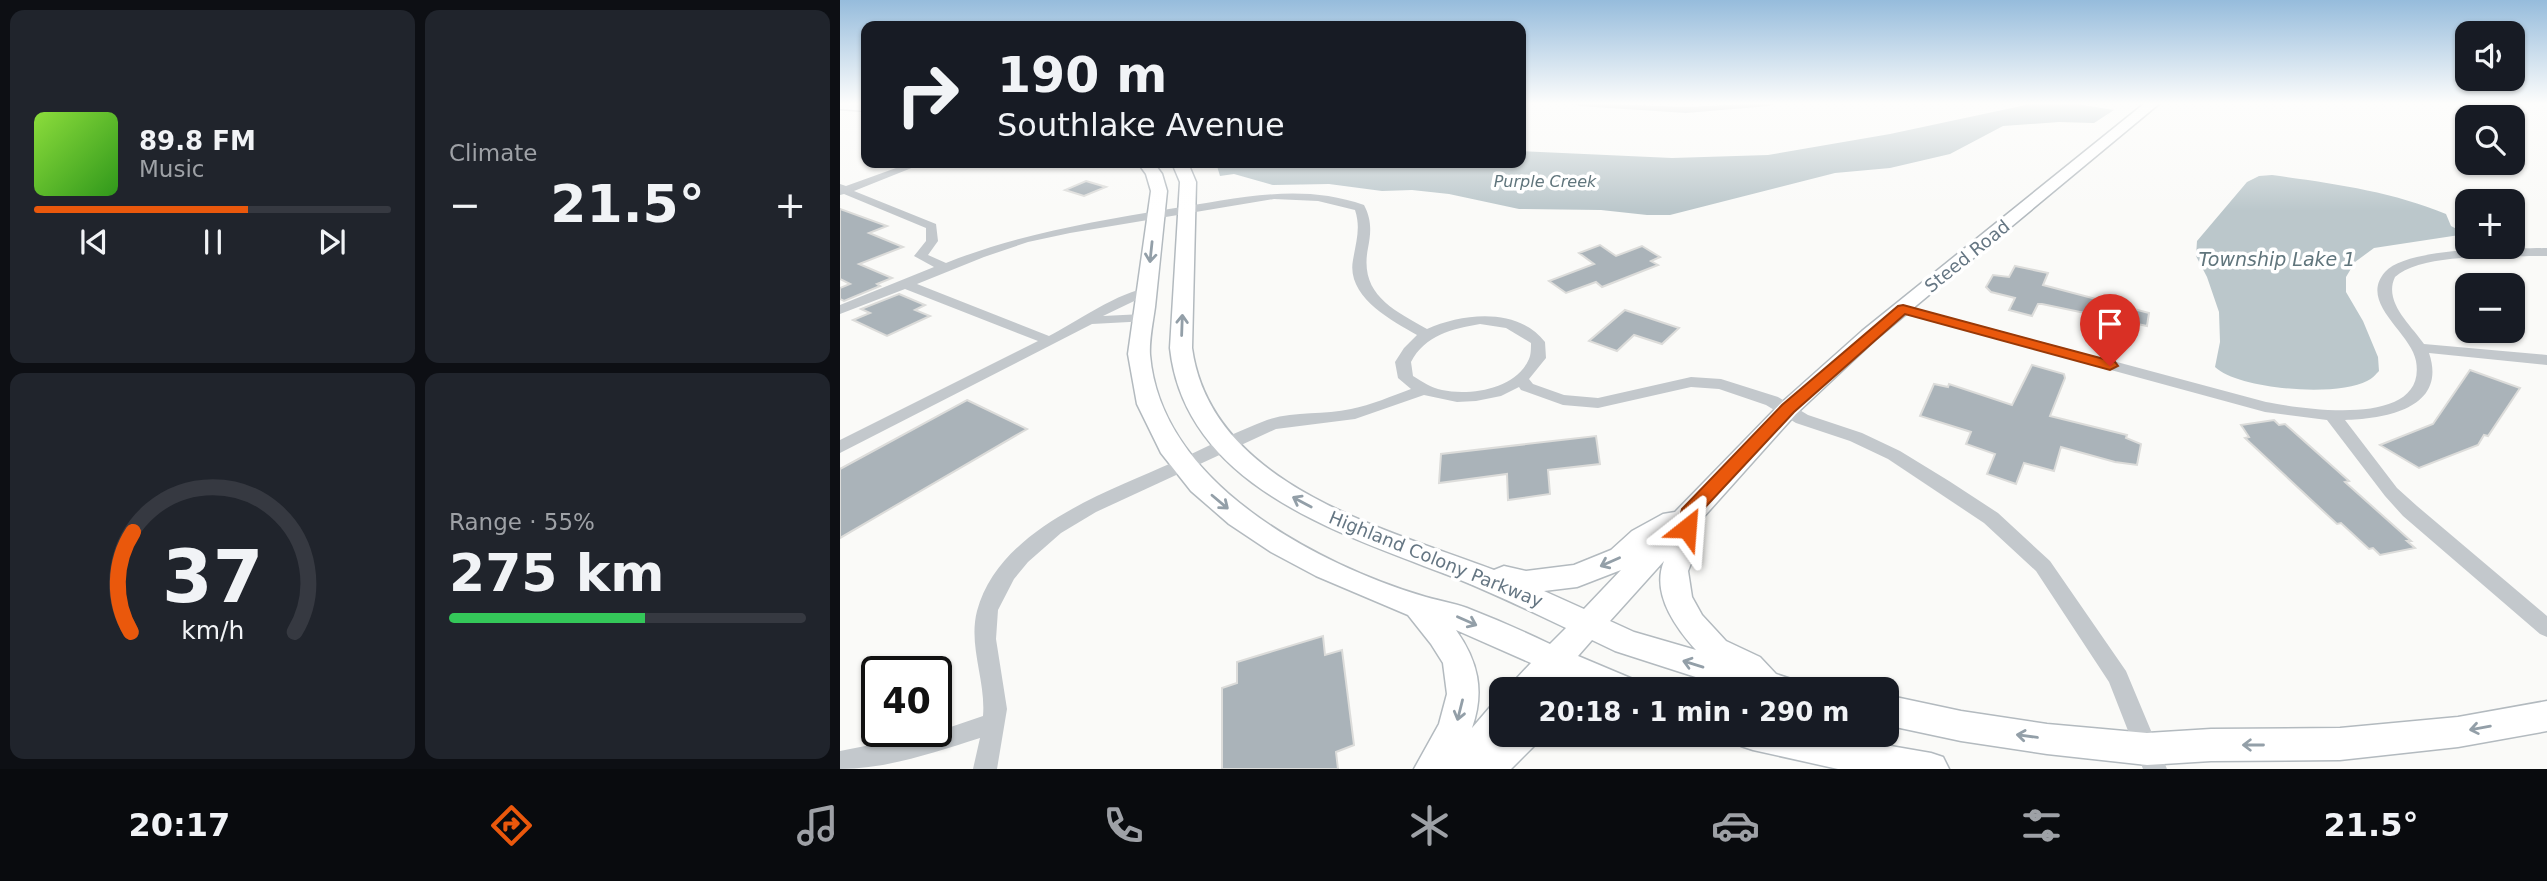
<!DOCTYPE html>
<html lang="en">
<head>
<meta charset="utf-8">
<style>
  body { margin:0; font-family:"DejaVu Sans",sans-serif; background:#20242c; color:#f1f3f6; height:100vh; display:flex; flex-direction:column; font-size:26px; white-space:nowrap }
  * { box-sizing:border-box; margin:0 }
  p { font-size:23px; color:#9ea1a6 }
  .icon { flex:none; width:38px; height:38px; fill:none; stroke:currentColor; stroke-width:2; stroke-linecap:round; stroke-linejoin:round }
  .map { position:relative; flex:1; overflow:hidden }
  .side { display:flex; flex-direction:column; gap:10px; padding:10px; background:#0d0f14; width:840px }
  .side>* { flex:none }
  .banner { position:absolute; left:21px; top:21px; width:665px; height:147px; border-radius:14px; box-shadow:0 2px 5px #0004; background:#171b24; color:#f1f3f6; overflow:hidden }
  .controls { position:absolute; left:1615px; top:21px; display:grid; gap:14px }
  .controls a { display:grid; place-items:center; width:70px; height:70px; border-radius:14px; background:#171b24; box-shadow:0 2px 5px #0004; font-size:35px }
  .speed { position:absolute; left:21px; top:656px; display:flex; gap:14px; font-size:35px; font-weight:700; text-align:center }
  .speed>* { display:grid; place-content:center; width:91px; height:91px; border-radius:50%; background:#171b24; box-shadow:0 2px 5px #0004; line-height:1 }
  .speed .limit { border:4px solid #111; border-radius:10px; background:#fff; color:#111 }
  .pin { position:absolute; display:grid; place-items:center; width:60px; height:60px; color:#fff; margin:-72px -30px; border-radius:50% 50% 50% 0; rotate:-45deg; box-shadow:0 0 7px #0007 }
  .pin .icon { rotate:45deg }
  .me { position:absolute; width:77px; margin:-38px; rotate:28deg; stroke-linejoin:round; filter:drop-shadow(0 0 5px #0008) }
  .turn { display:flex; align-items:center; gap:24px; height:147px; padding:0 21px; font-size:32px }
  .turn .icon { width:91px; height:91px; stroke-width:2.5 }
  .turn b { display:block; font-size:49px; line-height:60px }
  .big { font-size:52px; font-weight:700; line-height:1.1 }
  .side .widget { flex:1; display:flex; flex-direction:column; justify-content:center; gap:10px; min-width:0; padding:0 24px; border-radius:14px; background:#20242c }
  .side .dial { align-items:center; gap:0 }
  .dial svg { height:182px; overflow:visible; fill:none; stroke:#363941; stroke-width:7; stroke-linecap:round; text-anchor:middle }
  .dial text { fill:#f1f3f6; stroke:none }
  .song { display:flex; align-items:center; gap:21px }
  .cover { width:84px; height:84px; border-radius:10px; background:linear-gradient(135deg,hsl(90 70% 55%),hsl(110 70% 35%)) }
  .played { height:7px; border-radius:4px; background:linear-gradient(90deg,#ea580c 60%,#363941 60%) }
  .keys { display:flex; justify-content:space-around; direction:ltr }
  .heat { display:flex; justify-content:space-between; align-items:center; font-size:38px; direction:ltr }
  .charge { height:10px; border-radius:5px; background:linear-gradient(90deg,#34c759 55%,#363941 0) }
  .side .tiles { flex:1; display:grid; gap:10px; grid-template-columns:repeat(2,1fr) }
  .trip { position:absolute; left:649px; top:677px; width:410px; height:70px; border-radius:14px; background:#171b24; box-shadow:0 2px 5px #0004; font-weight:700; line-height:70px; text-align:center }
  .menu { display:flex; height:112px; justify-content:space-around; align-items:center; background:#090b0e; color:#9ea1a6 }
  .menu .icon { width:49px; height:49px }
  .menu .on { color:#ea580c }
  .menu b { font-size:32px; color:#f1f3f6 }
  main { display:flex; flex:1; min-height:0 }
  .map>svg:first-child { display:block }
</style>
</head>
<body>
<main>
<section class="side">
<div class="tiles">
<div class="widget">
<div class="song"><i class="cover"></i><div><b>89.8 FM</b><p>Music</p></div></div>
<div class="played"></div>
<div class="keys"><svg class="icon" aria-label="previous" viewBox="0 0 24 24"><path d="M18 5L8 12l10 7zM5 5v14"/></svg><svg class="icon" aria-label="pause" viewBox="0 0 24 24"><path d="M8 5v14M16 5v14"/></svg><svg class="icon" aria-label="next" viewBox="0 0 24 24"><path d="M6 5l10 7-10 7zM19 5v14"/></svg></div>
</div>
<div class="widget"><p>Climate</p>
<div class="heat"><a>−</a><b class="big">21.5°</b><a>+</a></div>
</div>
<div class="widget dial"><svg viewBox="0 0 100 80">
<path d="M14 69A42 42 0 1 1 86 69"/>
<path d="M14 69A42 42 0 0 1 15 25" stroke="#ea580c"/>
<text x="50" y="56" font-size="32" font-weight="700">37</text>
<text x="50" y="72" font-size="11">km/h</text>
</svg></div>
<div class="widget"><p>Range · 55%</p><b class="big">275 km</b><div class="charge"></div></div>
</div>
</section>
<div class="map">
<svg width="1707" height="769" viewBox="0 0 1707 769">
  <rect width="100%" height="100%" fill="#fafaf8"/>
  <g fill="#bbc7cb">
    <polygon points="1195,103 1231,103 1274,110 1254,123 1219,122 1163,126 1110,154 1050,168 995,173 830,215 807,215 761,210 679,209 609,194 572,190 542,191 489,184 433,185 394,174 380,176 377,166 378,163 681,163 681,151 832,158 928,155 1050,134"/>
    <path d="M1432 175C1490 183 1551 191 1606 214L1611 226 1626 234 1534 248 1515 262 1506 277V292L1523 321 1538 357 1539 371C1536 374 1532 379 1527 381 1498 397 1399 390 1375 367L1380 342 1379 312 1367 277 1356 256 1357 241 1407 182 1419 176Z"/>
  </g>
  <g fill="#aab3b9" stroke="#dcdcda" stroke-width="2">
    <polygon points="246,181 266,187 244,196 225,190"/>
    <polygon points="0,209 47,226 29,233 63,247 19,264 52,278 37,284 40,286 4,301 0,299 0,288 10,284 0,279"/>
    <polygon points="760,245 776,256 802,246 820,257 811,261 818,265 762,287 756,282 726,293 709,281 754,264 739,253"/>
    <polygon points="1175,266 1208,273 1203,285 1309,313 1307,326 1202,304 1198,304 1192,316 1169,310 1175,298 1151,292 1146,287 1153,275 1169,277"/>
    <polygon points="59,294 85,305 75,310 90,316 47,336 13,320 30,313 21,309"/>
    <polygon points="785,310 839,328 822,344 794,335 777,351 749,341"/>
    <polygon points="1192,365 1224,374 1225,378 1210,416 1287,435 1286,438 1301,444 1297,465 1275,462 1221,447 1214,471 1184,463 1176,484 1147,474 1155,454 1126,444 1131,432 1080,416 1094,384 1108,387 1109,384 1172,405"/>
    <polygon points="1630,370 1680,388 1648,436 1644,435 1638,445 1579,468 1540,445 1593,424"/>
    <polygon points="127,400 187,429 0,538 0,469"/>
    <polygon points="1434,420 1439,425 1445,424 1509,481 1505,482 1571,541 1567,541 1575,548 1540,555 1533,548 1529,549 1501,523 1497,524 1405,438 1409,437 1401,425"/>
    <polygon points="756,436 760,464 708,470 710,494 668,500 667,474 599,483 601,454"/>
    <polygon points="483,636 485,655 502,650 514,745 496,752 498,769 382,769 382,688 397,683 397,662"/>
  </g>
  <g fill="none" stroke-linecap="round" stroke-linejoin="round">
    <g stroke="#b3babf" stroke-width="3">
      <g id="secondary">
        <polygon points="0,103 26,103 26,111 0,109"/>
        <path d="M1305 103H1320L1036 339 956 414 861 520 859 543 848 571 852 597 862 615 886 641 920 657 936 674 954 680 958 690H896L775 651 752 640 738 656 795 680 799 690H747L719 677 708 690H671L675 680 691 663 616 630C638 661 645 691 632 728L650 707 662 703V735H699L694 746 671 769H574L599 724 607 694 603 663 591 644 568 615 476 576 431 552 389 524 351 491 321 453 297 404 288 354 311 191 306 174 298 163H314L322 174 327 191C323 230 319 269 315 307 313 322 309 340 310 355 321 483 476 564 586 597 600 601 614 603 627 608 655 619 683 631 710 644L726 628C688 610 651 592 613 577 502 534 345 487 330 348L340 182 332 163H348L356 182 352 348C371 485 543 528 654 570L664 566 686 571 734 565 771 550 792 531 823 514 835 512 940 404 1022 331ZM824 561C811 593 835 627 856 650L794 632 770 621ZM781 570 744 609 704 591 737 587Z"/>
        <polygon points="1046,695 1121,711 1207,724 1307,733 1371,729 1500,728 1618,717 1707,701 1707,731 1618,747 1500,760 1371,761 1307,765 1207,754 1121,741 1046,725"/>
        <polygon points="896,735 987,735 1091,753 1103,757 1109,769 998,769 913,750 901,746"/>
      </g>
    </g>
    <g fill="#c3c8cc" fill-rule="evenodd">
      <polygon points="734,103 846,107 934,103 929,106 846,113 739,106"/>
      <path d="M70 163H84L14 191 96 224 98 241 88 255 106 263C178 234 252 222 329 209 395 199 459 182 524 205 532 220 531 233 528 248 519 294 552 309 587 329 623 313 678 307 705 342L706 358 689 379 693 384 724 395 758 398 851 377 881 379 938 397 968 415 1022 433 1060 451 1109 481 1158 513 1210 561 1286 671 1327 769H1303L1269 682 1196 571 1144 523 1048 459 1010 441 956 423 926 405 879 389 851 387 758 408 723 405 681 390 679 387 661 396 636 401 617 402 584 395 515 419 436 429 256 512 221 533 188 562 174 579 158 610 156 639 167 709 157 769H133L140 738C95 752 47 769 0 769V751L96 732 143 716C146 681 128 646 137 611 159 529 266 492 334 462 365 448 395 432 427 420 453 411 484 415 511 409 531 405 552 396 571 389L558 378 555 362 564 348 577 335C550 320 506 296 513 260 516 242 521 228 515 210L478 201 434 199 230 233 188 242 144 257 77 284 209 336C231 325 289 285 311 289L313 292 263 316 303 314 308 315 310 318 308 321 252 324 0 453V440L198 341 65 289 0 314V305L94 267 74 256 86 241V228L4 194 0 195V184L6 186ZM640 324 666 328 691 343C691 348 691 355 689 359 676 389 630 396 602 390 591 388 583 382 573 376L571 362C585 335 612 329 640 324Z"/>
      <path d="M1707 248V256C1670 257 1581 252 1555 277 1543 302 1571 325 1584 344L1707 355V365L1589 353C1608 409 1544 419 1505 420L1557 488 1577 506 1707 616V637L1700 634 1563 516 1545 496 1487 420 1425 412 1058 312 1056 309 1063 305 1068 306 1426 402C1463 409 1588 429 1576 361 1571 332 1518 303 1545 272 1568 246 1672 249 1707 248Z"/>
    </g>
    <use href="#secondary" fill="#fff" fill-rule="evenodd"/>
  </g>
  <defs><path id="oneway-shaft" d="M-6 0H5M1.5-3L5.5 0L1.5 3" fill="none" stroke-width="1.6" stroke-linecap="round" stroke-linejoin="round" transform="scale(1.75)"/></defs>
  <g stroke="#939fa8">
    <use href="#oneway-shaft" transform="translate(311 252) rotate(96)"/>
    <use href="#oneway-shaft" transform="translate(342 325) rotate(-88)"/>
    <use href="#oneway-shaft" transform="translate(380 502) rotate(40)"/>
    <use href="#oneway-shaft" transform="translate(462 502) rotate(-152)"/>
    <use href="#oneway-shaft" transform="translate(770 562) rotate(156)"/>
    <use href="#oneway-shaft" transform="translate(627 621) rotate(24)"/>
    <use href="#oneway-shaft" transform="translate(853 664) rotate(-163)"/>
    <use href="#oneway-shaft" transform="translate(620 710) rotate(104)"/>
    <use href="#oneway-shaft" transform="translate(1640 728) rotate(170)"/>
    <use href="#oneway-shaft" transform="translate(1187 736) rotate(-172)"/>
    <use href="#oneway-shaft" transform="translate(1413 745) rotate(180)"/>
  </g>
  <linearGradient id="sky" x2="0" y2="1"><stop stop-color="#96bcdc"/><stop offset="0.49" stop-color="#fdfdfc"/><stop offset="1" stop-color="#fdfdfc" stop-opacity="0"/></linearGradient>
  <rect width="1707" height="211" fill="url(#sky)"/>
  <polygon fill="#ea580c" stroke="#983908" stroke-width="2" points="1063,305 1275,362 1278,366 1270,370 1065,314 954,412 858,515 853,533 840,533 837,528 842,509 942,405 1058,306"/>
  <g text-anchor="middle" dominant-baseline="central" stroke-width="7" stroke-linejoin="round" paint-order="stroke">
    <g font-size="16" font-style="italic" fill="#60757c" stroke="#fff">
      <text x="705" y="181">Purple Creek</text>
    </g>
    <g font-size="18" fill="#657683" stroke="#fff">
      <text transform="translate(1127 256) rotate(-39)">Steed Road</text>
      <text transform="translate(596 559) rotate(22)">Highland Colony Parkway</text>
    </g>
    <g font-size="19" font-style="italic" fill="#60757c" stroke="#fff">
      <text x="1437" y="259">Township Lake 1</text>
    </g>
  </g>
</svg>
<div class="controls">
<a><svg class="icon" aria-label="sound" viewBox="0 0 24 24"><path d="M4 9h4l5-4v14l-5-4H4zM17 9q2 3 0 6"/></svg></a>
<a><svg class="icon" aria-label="search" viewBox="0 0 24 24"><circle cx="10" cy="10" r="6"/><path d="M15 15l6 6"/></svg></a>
<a>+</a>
<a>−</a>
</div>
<div class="speed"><div class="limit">40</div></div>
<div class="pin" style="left:1270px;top:366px;background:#d93025"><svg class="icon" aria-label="arrive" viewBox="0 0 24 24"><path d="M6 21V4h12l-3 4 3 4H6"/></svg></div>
<svg class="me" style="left:847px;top:528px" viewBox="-20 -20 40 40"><path d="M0-17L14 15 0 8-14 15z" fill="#ea580c" stroke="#fff" stroke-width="4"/></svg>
<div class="trip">20:18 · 1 min · 290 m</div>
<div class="banner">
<div class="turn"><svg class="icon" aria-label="right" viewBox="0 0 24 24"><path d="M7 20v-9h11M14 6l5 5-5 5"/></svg><div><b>190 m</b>Southlake Avenue</div></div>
</div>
</div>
</main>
<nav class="menu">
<b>20:17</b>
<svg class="icon on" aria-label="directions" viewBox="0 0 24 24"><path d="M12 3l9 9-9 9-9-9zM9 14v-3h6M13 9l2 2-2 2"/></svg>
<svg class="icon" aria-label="music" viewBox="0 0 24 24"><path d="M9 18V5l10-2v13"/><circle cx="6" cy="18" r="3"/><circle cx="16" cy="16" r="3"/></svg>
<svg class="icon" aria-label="phone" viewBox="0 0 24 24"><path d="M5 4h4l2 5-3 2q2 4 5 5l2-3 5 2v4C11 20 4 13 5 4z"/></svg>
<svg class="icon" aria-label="climate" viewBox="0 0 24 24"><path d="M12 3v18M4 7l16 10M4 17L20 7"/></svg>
<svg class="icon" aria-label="car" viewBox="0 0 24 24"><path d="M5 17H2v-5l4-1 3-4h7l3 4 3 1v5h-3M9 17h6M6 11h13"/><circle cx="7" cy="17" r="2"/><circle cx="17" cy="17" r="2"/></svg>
<svg class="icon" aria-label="filters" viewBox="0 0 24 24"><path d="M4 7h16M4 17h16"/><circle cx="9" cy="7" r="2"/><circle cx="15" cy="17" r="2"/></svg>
<b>21.5°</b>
</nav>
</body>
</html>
